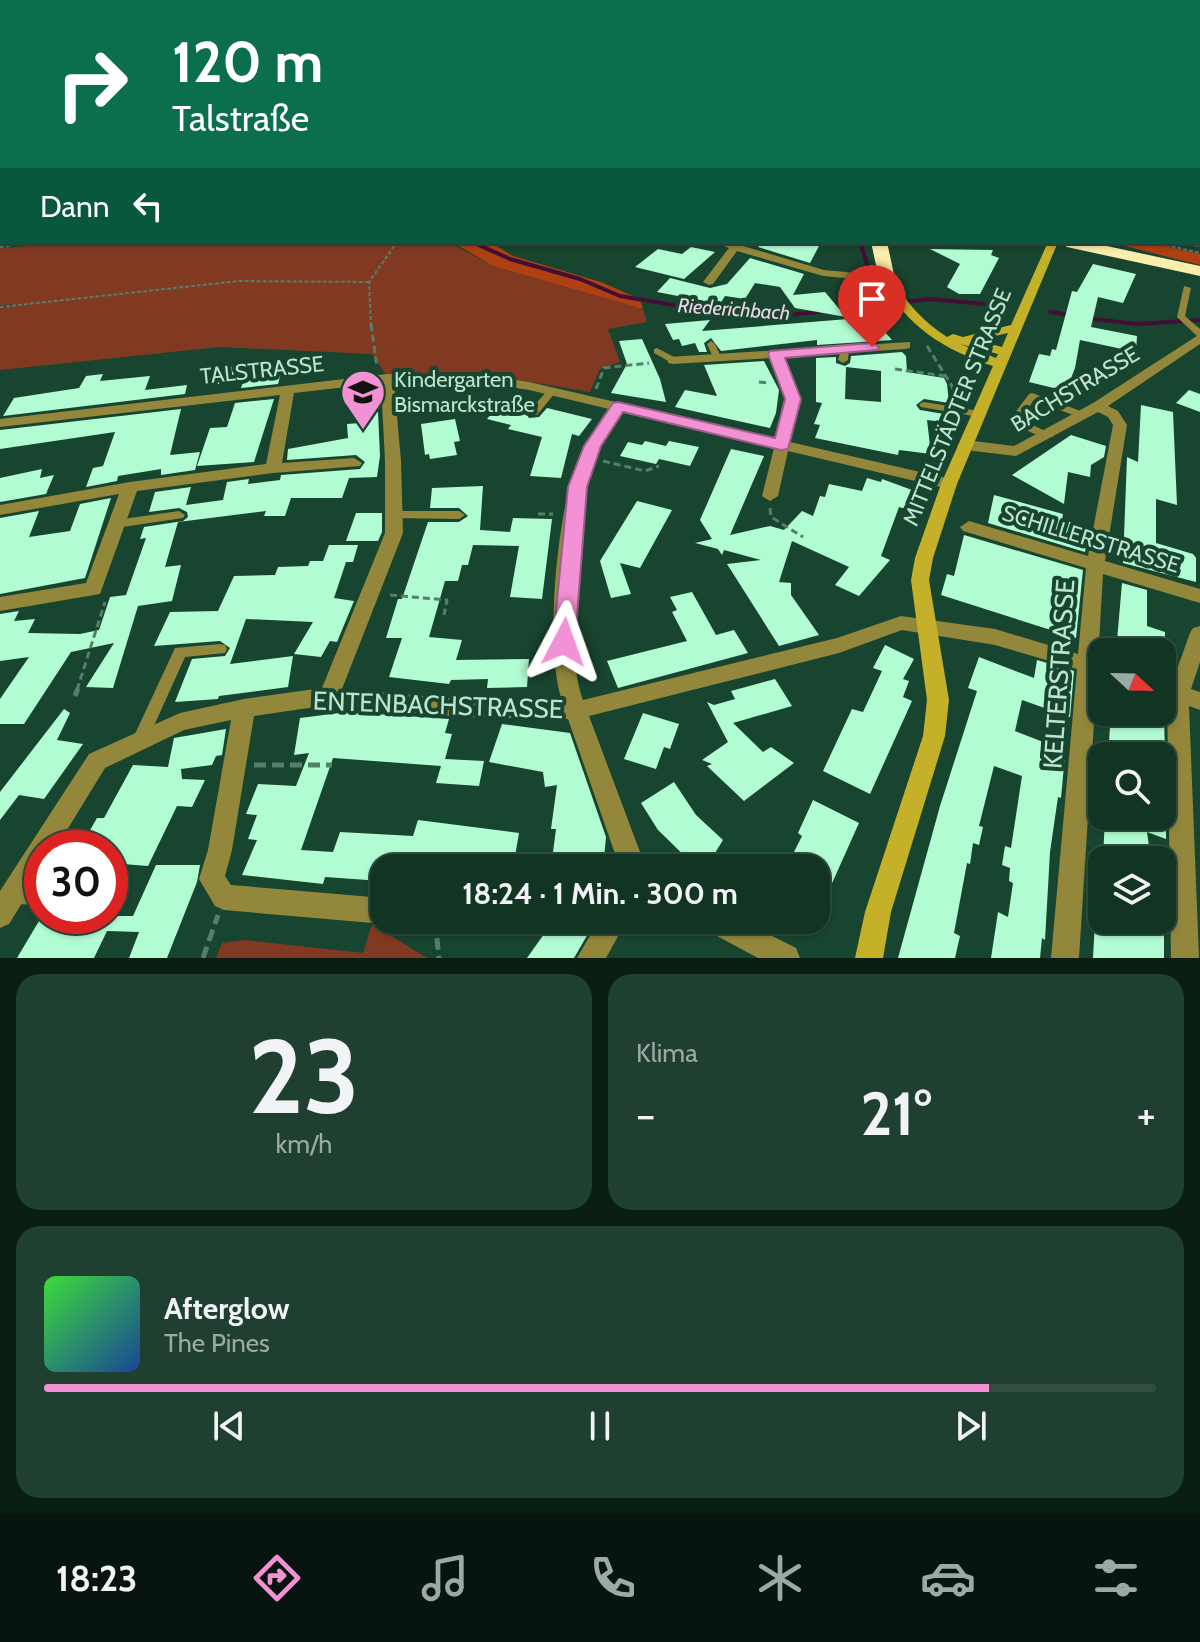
<!DOCTYPE html>
<html lang="de">
<head>
<meta charset="utf-8">
<style>
  body { margin:0; font-family:Cabin,sans-serif; background:#1f3f30; color:#f1f3f6; height:100vh; display:flex; flex-direction:column; font-size:30px; white-space:nowrap }
  * { box-sizing:border-box; margin:0 }
  p { font-size:26px; color:#9caaa6 }
  .icon { flex:none; width:44px; height:44px; fill:none; stroke:currentColor; stroke-width:2; stroke-linecap:round; stroke-linejoin:round }
  .map { position:relative; height:958px; overflow:hidden }
  .details { display:flex; flex-direction:column; gap:16px; padding:16px; background:#0a1d13; flex:1 }
  .details>* { flex:none }
  .guide { position:absolute; left:0px; top:0px; width:1200px; height:244px; box-shadow:0 2px 6px #0004,0 0 0 2px #314f41; background:#0b6e4f; color:#fff; overflow:hidden }
  .needle { width:52px; rotate:112deg }
  .fabs { position:absolute; left:1088px; top:638px; display:grid; gap:16px }
  .fabs a { display:grid; place-items:center; width:88px; height:88px; border-radius:16px; background:#123423; box-shadow:0 2px 6px #0004,0 0 0 2px #314f41; font-size:40px }
  .speed { position:absolute; left:24px; top:830px; display:flex; gap:16px; font-size:40px; font-weight:700; text-align:center }
  .speed>* { display:grid; place-content:center; width:104px; height:104px; border-radius:50%; background:#123423; box-shadow:0 2px 6px #0004,0 0 0 2px #314f41; line-height:1 }
  .speed .limit { border:12px solid #d22; background:#fff; color:#111 }
  .pin { position:absolute; display:grid; place-items:center; width:68px; height:68px; color:#fff; margin:-82px -34px; border-radius:50% 50% 50% 0; rotate:-45deg; box-shadow:0 0 8px #0007 }
  .pin .icon { rotate:45deg }
  .me { position:absolute; width:88px; margin:-44px; rotate:4deg; stroke-linejoin:round; filter:drop-shadow(0 0 6px #0008) }
  .turn { display:flex; align-items:center; gap:28px; height:168px; padding:0 40px; font-size:36px }
  .turn .icon { width:104px; height:104px; stroke-width:2.5 }
  .turn b { display:block; font-size:56px; line-height:68px }
  .then { display:flex; align-items:center; height:76px; padding:0 40px; background:#0003; gap:16px; font-size:30px }
  .big { font-size:60px; font-weight:800; line-height:1.1 }
  .details .tile { flex:1; display:flex; flex-direction:column; justify-content:center; gap:12px; min-width:0; padding:0 28px; border-radius:24px; background:#1f3f30 }
  .details .dial { align-items:center; gap:0 }
  .dial b { font-size:104px; line-height:1 }
  .song { display:flex; align-items:center; gap:24px }
  .cover { width:96px; height:96px; border-radius:12px; background:linear-gradient(135deg,hsl(120 70% 55%),hsl(220 70% 35%)) }
  .played { height:8px; border-radius:4px; background:linear-gradient(90deg,#f391d5 85%,#314f41 85%) }
  .keys { display:flex; justify-content:space-around; direction:ltr }
  .heat { display:flex; justify-content:space-between; align-items:center; font-size:44px; direction:ltr }
  .details .tiles { flex:1; display:grid; gap:16px; grid-template-columns:1fr 1fr }
  .tile:last-child { grid-column:span 2 }
  .trip { position:absolute; left:370px; top:854px; width:460px; height:80px; border-radius:24px; background:#123423; box-shadow:0 2px 6px #0004,0 0 0 2px #314f41; font-weight:800; line-height:80px; text-align:center }
  .menu { display:flex; height:128px; justify-content:space-around; align-items:center; background:#07150e; color:#9caaa6 }
  .menu .icon { width:56px; height:56px }
  .menu .active { color:#f391d5 }
  .menu b { font-size:36px; color:#f1f3f6 }
  .map>svg:first-child { display:block }
</style>
</head>
<body>
<div class="map">
<svg width="1200" height="958" viewBox="0 0 1200 958">
  <rect width="100%" height="100%" fill="#18452f"/>
  <g fill="#813a21">
    <polygon points="32,242 448,242 493,266 643,309 647,322 608,329 620,362 600,369 590,392 500,377 386,375 372,354 219,347 0,370 0,308 22,304 0,305 0,248 28,246"/>
    <polygon points="372,924 427,958 216,958 222,943 245,940 363,953"/>
  </g>
  <g fill="#ae4011">
    <polygon points="452,242 490,242 513,256 601,282 640,299 643,309 493,266"/>
    <polygon points="1109,242 1147,242 1200,254 1200,265"/>
  </g>
  <g fill="none" stroke-linecap="round" stroke-linejoin="round">
    <g stroke="#420e35" stroke-width="4">
      <polyline points="472,242 510,259 580,279 620,296 708,311 790,315 931,299 1005,306"/>
      <polyline points="860,242 868,267"/>
      <polyline points="873,288 879,303"/>
      <polyline points="1050,312 1070,315"/>
      <polyline points="1085,318 1137,324 1200,320"/>
    </g>
  </g>
  <g fill="#b2fcd3" fill-rule="evenodd">
    <polygon points="763,242 813,242 811,244 819,246 810,263 758,247"/>
    <polygon points="691,247 715,252 684,279 635,267 658,249 682,254"/>
    <polygon points="930,249 993,250 991,255 999,258 980,294 959,294 947,287 960,264"/>
    <polygon points="750,258 804,274 793,295 825,292 846,317 795,308 780,287 755,283 745,299 725,296 720,304 657,292 670,278 710,288 727,284"/>
    <polygon points="1093,264 1136,274 1123,303 1098,297 1091,327 1137,336 1136,352 1080,340 1075,368 1066,391 1029,382 1039,354 1050,356 1052,349 1056,350 1072,291 1077,292"/>
    <polygon points="848,319 851,323 875,321 892,340 817,345 817,340 721,351 711,338 704,343 707,352 699,352 695,343 682,346 679,339 673,340 665,324 710,320 702,331"/>
    <polygon points="642,339 660,379 666,402 611,393 627,364 619,341"/>
    <path d="M902 352 906 356 907 372 944 378 947 384 949 403 924 399 916 405 920 410 950 415 951 423 927 420 931 454 899 450 898 455 815 438 820 425 814 424 822 403 816 402V358L836 357V363L845 366 850 363 851 356ZM846 367 881 371V402L845 399Z"/>
    <polygon points="764,361 779,390 776,413 770,428 675,407 685,390 717,396 704,365"/>
    <polygon points="245,365 242,381 217,384 222,368"/>
    <polygon points="282,369 278,384 241,388 246,373"/>
    <polygon points="103,374 100,381 150,376 145,390 187,385 185,394 3,416 14,398 79,388 86,376"/>
    <polygon points="1189,390 1200,394 1200,412 1176,403"/>
    <polygon points="505,398 531,404 525,412 529,418 539,417 547,408 592,419 579,436 572,434 561,478 530,476 542,437 508,429 511,425 487,419"/>
    <polygon points="274,399 254,462 197,466 210,428 227,427 235,403"/>
    <polygon points="1141,405 1173,412 1177,505 1156,499 1156,543 1193,554 1196,558 1196,582 1123,563 1127,457 1138,462"/>
    <polygon points="181,409 170,455 200,452 195,470 161,475 161,469 118,476 117,481 86,487 93,468 103,466 115,432 0,449 0,430"/>
    <polygon points="378,412 380,456 377,477 349,478 342,498 291,498 285,516 264,516 266,511 178,522 165,567 181,565 172,601 138,606 113,688 86,687 114,643 71,652 24,724 0,724 0,699 29,657 0,661 0,614 19,611 14,621 35,619 28,633 80,634 99,630 110,597 126,595 146,538 140,539 144,527 183,521 188,517 187,512 179,508 149,512 155,492 191,487 186,505 223,500 227,482 249,479 248,484 280,480 281,475 360,469 365,462 356,455 287,460 288,449 348,438 347,424 360,423 360,414"/>
    <polygon points="455,419 460,441 454,442 457,455 430,459 429,454 425,455 421,424"/>
    <polygon points="1071,435 1106,446 1104,457 1091,465 1090,477 1068,472 1064,504 1012,475"/>
    <polygon points="645,441 666,446 669,441 699,447 690,466 659,459 656,464 620,456 628,442 642,445"/>
    <polygon points="731,449 764,456 730,535 770,526 784,530 802,511 813,516 820,496 825,497 829,484 862,491 867,478 881,482 882,479 923,494 916,512 899,507 881,556 890,560 859,596 835,585 849,567 792,541 779,582 791,583 791,595 819,635 779,646 727,564 761,560 724,550 722,555 718,549 695,543 712,539 700,520"/>
    <polygon points="42,469 40,478 54,475 46,494 0,502 0,478"/>
    <polygon points="483,486 480,530 510,532 513,518 552,519 542,599 510,597 519,546 473,545 468,565 462,565 458,581 445,581 429,637 462,640 456,660 529,659 527,687 487,688 488,679 451,680 449,684 389,677 402,638 386,638 398,599 402,599 428,522 459,522 468,516 459,508 430,508 432,488"/>
    <polygon points="994,495 1063,514 1062,520 1089,527 1085,552 988,523"/>
    <polygon points="111,498 85,578 0,594 0,518 39,511 29,537 70,531 80,504"/>
    <polygon points="637,501 672,510 640,568 620,563 631,594 611,598 600,561"/>
    <polygon points="356,513 382,513 382,532 378,541 346,541"/>
    <polygon points="964,535 1083,570 1076,638 941,595 947,574 954,576"/>
    <polygon points="329,545 358,545 353,562 346,562 334,598 354,601 337,642 330,641 321,657 294,654 313,622 246,619 230,664 293,656 288,687 219,696 218,699 175,702 192,659 225,656 230,648 220,641 154,646 170,612 218,611 234,576 275,575 278,567 308,566 310,561 323,561"/>
    <polygon points="1122,583 1147,590 1147,626 1165,632 1165,652 1116,652"/>
    <polygon points="692,592 716,635 734,630 748,653 618,688 607,661 687,641 672,612 677,610 670,597"/>
    <polygon points="885,645 914,659 903,679 909,681 903,697 912,701 870,794 823,771 852,709 863,712 882,671 873,668"/>
    <polygon points="979,657 1034,678 1037,660 1074,671 1070,717 1022,700 1015,731 1051,745 1051,750 1065,755 1061,798 1058,797 1050,852 1045,940 1042,938 1040,958 991,958 998,912 1008,917 1013,883 1009,881 1010,868 1002,865 1005,846 1011,848 1022,776 994,766 979,826 983,827 979,845 973,843 970,864 967,863 954,933 960,936 955,958 898,958 940,806 977,691 968,688"/>
    <polygon points="775,679 792,706 733,723 763,752 771,747 794,763 744,801 707,766 712,764 702,760 728,742 707,702 714,705 735,699 731,691"/>
    <polygon points="64,709 70,713 57,740 83,744 44,799 19,795 0,820 0,792"/>
    <polygon points="347,712 449,719 445,733 452,734 445,759 484,761 479,786 436,783 441,766 333,758 301,850 333,852 340,832 413,836 418,820 519,833 513,868 462,868 388,861 382,881 325,877 323,884 242,875 257,840 248,839 257,815 246,814 258,784 296,786 309,753 294,755 300,718"/>
    <polygon points="1111,712 1164,714 1165,756 1108,756"/>
    <polygon points="643,713 679,724 670,749 664,747 656,769 624,759"/>
    <polygon points="502,724 570,733 606,837 603,868 551,868 556,829 551,829 557,785 545,787 543,772 489,762"/>
    <polygon points="226,729 222,755 216,756 212,765 181,769 182,779 205,780 192,807 177,806 148,866 110,863 110,848 80,848 97,818 104,818 133,765 168,767 174,738"/>
    <polygon points="674,782 696,815 723,840 715,853 742,868 697,868 658,830 641,803"/>
    <polygon points="813,800 859,823 816,919 816,868 786,868 802,836 798,833"/>
    <polygon points="1105,816 1166,816 1166,839 1147,832 1150,853 1137,849 1136,860 1103,860"/>
    <polygon points="156,865 200,865 197,882 167,958 129,958 139,932 107,931 94,958 17,958 42,916 133,916"/>
    <polygon points="554,920 596,920 574,958 527,958"/>
    <polygon points="1095,920 1164,920 1164,958 1093,958"/>
  </g>
  <g fill="none" stroke-linecap="round" stroke-linejoin="round">
    <g stroke="#557f69" stroke-width="2" stroke-dasharray="4 2" stroke-linecap="butt">
      <polyline points="1154,242 1200,253"/>
      <polyline points="1165,242 1200,246"/>
      <polyline points="0,247 11,246"/>
      <polyline points="0,307 239,281 369,282"/>
      <polyline points="371,326 369,282 397,242"/>
    </g>
    <g stroke="#557f69" stroke-width="3" stroke-dasharray="7 4" stroke-linecap="butt">
      <polyline points="371,324 377,367"/>
      <polyline points="927,346 952,386 955,399"/>
      <polyline points="895,369 946,376"/>
      <polyline points="759,382 769,383"/>
      <polyline points="596,389 604,368 649,363"/>
      <polyline points="603,461 645,471 659,466"/>
      <polyline points="770,508 771,517 803,537"/>
      <polyline points="538,514 553,514"/>
      <polyline points="390,595 447,600 444,615"/>
      <polyline points="77,690 105,602"/>
    </g>
    <g stroke="#557f69" stroke-width="5" stroke-dasharray="12 6" stroke-linecap="butt">
      <polyline points="75,696 78,688"/>
      <polyline points="254,765 332,765"/>
      <polyline points="435,920 439,958"/>
      <polyline points="203,958 218,915"/>
    </g>
    <g fill="#93873c" fill-rule="evenodd">
      <polygon points="1184,286 1191,288 1185,316 1200,329 1200,337 1197,336 1177,317"/>
      <polygon points="711,341 715,344 721,357 720,359 717,360 713,357 707,344"/>
      <polygon points="845,346 849,349 848,360 843,363 838,360 841,349"/>
      <polygon points="657,348 676,358 678,360 676,362 670,362 654,353 654,349"/>
      <polygon points="552,388 555,389 557,391 555,393 537,415 529,415 528,413 529,411 549,389"/>
      <path d="M1032 393 1086 413 1087 415 1086 417H1078L1034 400 1021 418 1028 423 1054 435 1053 437C1038 438 1021 429 1011 418L1029 394Z"/>
      <polygon points="924,402 979,411 984,414 979,417 921,407 919,405 921,403"/>
      <polygon points="179,511 185,515 183,518 116,528 110,524 116,520"/>
      <polygon points="394,511 459,511 465,515 459,519 390,518 388,515"/>
      <polygon points="220,644 225,645 227,649 225,653 185,657 148,739 143,740 138,739 135,734 175,648"/>
      <polygon points="13,886 42,887 42,905 13,904 7,901 4,895 7,889"/>
    </g>
    <g fill="#93873c" fill-rule="evenodd">
      <polygon points="714,242 730,242 824,270 887,276 893,279 887,282 823,276 737,251 713,284 709,285 703,282 729,248"/>
      <path d="M1200 334V344L1108 406 1118 411 1127 425 1105 561 1200 589V603L1103 574 1098 660 1102 661V677L1097 676 1079 958H1051L1077 669 995 645 902 630 839 653 589 716 646 868H620L568 719 459 717 329 705 254 716 232 850 225 876 231 885 384 898V920H393L384 924 224 910 215 906 199 879 208 850 231 720 184 730 105 768 56 848H42V871L9 924 0 928V891L89 754 180 713 244 699 322 688 385 533V461L381 383 294 393 282 463 354 458 362 463 360 466 273 473 137 491 100 594 0 611V597L86 583 119 494 0 515V505L130 482 266 464 280 395 0 427V419L387 374H479L529 382 776 439 786 399 771 358 673 364 668 363V357L910 342V348L905 349 784 357 800 399 790 442 955 480 957 484 955 488 949 489 788 451 778 496 770 501 762 496 774 448 622 412C610 429 598 446 592 466 575 518 564 649 583 700L837 638 901 616 995 629 1078 654 1086 568 963 531 960 527 969 521 1088 556 1113 425 1108 417 1098 412 1016 456 965 450 957 445 965 440 1014 446 1093 403ZM394 382H479L529 390 609 409C597 426 585 443 577 462 557 515 544 647 562 701L459 699 342 689 403 533 401 461Z"/>
      <polygon points="1200,626 1200,662 1191,689 1200,692 1200,710 1189,706 1199,958 1171,958 1167,699 1162,698 1162,680 1172,683 1190,633 1193,628"/>
      <polygon points="599,920 627,920 606,958 577,958"/>
      <polygon points="700,920 741,920 796,948 800,958 758,958 704,929"/>
    </g>
    <path fill="#c5b029" fill-rule="evenodd" d="M1048 242H1058L957 484 933 558 929 580 949 700 945 736 891 912 883 958H855L865 912 923 736 927 700 911 580 915 558 941 484 993 366C944 350 906 326 881 279L891 277C906 302 922 321 947 337L953 334 963 337 1011 325ZM1008 333 1002 347 976 340ZM960 344 998 354 996 358Z"/>
    <g fill="#f9eeab" fill-rule="evenodd">
      <polygon points="871,242 887,242 895,279 893,283 881,283 879,279"/>
      <polygon points="1059,242 1088,242 1200,266 1200,276 1067,247"/>
    </g>
  </g>
  <linearGradient id="sky" x2="0" y2="1"><stop stop-color="#0d261a"/><stop offset="0.46" stop-color="#375c58"/><stop offset="1" stop-color="#375c58" stop-opacity="0"/></linearGradient>
  <rect width="1200" height="247" fill="url(#sky)"/>
  <polygon fill="#f391d5" stroke="#9e5e8a" stroke-width="2" points="872,343 879,347 877,350 785,358 801,399 788,449 781,450 623,412 601,446 587,487 575,642 572,648 564,650 556,648 553,642 568,487 584,446 613,403 618,402 775,438 785,399 768,354 770,351"/>
  <defs>
    <g id="school-pin" transform="scale(2.3)"><path d="M0 17L-7.5 6A9.5 9.5 0 1 1 7.5 6Z" fill="#f391d5" stroke="#18452f"/><path d="M0-5L7-2L0 1L-7-2ZM-4 1L0 2.5L4 1V4Q0 6-4 4Z" fill="#111"/></g>
  </defs>
  <g fill-rule="evenodd">
    <use href="#school-pin" x="363" y="392"/>
  </g>
  <g text-anchor="middle" dominant-baseline="central" stroke-width="8" stroke-linejoin="round" paint-order="stroke">
    <g font-size="20" font-style="italic" fill="#efd5e6" stroke="#18452f">
      <text transform="translate(734 309) rotate(4)">Riederichbach</text>
    </g>
    <g font-size="22" fill="#bde4cd" stroke="#18452f">
      <text transform="translate(262 370) rotate(-6)">TALSTRASSE</text>
      <text transform="translate(1075 389) rotate(-31)">BACHSTRASSE</text>
      <text transform="translate(957 407) rotate(-68)">MITTELSTÄDTER STRASSE</text>
      <text transform="translate(1091 539) rotate(17)">SCHILLERSTRASSE</text>
    </g>
    <g font-size="22" fill="#bde4cd" stroke="#18452f" text-anchor="start">
      <text x="394" y="379">Kindergarten<tspan x="394" dy="25">Bismarckstraße</tspan></text>
    </g>
    <g font-size="26" fill="#bde4cd" stroke="#18452f">
      <text transform="translate(1059 674) rotate(-86)">KELTERSTRASSE</text>
      <text transform="translate(438 705) rotate(2)">ENTENBACHSTRASSE</text>
    </g>
  </g>
</svg>
<div class="fabs">
<a><svg class="needle" viewBox="-14 -14 28 28"><path d="M0-13l5 13h-10z" fill="#e53935"/><path d="M0 13l5-13h-10z" fill="#9caaa6"/></svg></a>
<a><svg class="icon" aria-label="search" viewBox="0 0 24 24"><circle cx="10" cy="10" r="6"/><path d="M15 15l6 6"/></svg></a>
<a><svg class="icon" aria-label="layers" viewBox="0 0 24 24"><path d="M12 4l9 5-9 5-9-5zM3 14l9 5 9-5"/></svg></a>
</div>
<div class="speed"><div class="limit">30</div></div>
<div class="pin" style="left:872px;top:347px;background:#d93025"><svg class="icon" aria-label="arrive" viewBox="0 0 24 24"><path d="M6 21V4h12l-3 4 3 4H6"/></svg></div>
<svg class="me" style="left:564px;top:642px" viewBox="-20 -20 40 40"><path d="M0-17L14 15 0 8-14 15z" fill="#f391d5" stroke="#fff" stroke-width="4"/></svg>
<div class="trip">18:24 · 1 Min. · 300 m</div>
<div class="guide">
<div class="turn"><svg class="icon" aria-label="right" viewBox="0 0 24 24"><path d="M7 20v-9h11M14 6l5 5-5 5"/></svg><div><b>120 m</b>Talstraße</div></div>
<div class="then">Dann<svg class="icon" aria-label="left" viewBox="0 0 24 24"><path d="M17 20v-9H6M10 6l-5 5 5 5"/></svg></div>
</div>
</div>
<section class="details">
<div class="tiles">
<div class="tile dial"><b>23</b><p>km/h</p></div>
<div class="tile"><p>Klima</p>
<div class="heat"><a>−</a><b class="big">21°</b><a>+</a></div>
</div>
<div class="tile">
<div class="song"><i class="cover"></i><div><b>Afterglow</b><p>The Pines</p></div></div>
<div class="played"></div>
<div class="keys"><svg class="icon" aria-label="previous" viewBox="0 0 24 24"><path d="M18 5L8 12l10 7zM5 5v14"/></svg><svg class="icon" aria-label="pause" viewBox="0 0 24 24"><path d="M8 5v14M16 5v14"/></svg><svg class="icon" aria-label="next" viewBox="0 0 24 24"><path d="M6 5l10 7-10 7zM19 5v14"/></svg></div>
</div>
</div>
</section>
<nav class="menu">
<b>18:23</b>
<svg class="icon active" aria-label="directions" viewBox="0 0 24 24"><path d="M12 3l9 9-9 9-9-9zM9 14v-3h6M13 9l2 2-2 2"/></svg>
<svg class="icon" aria-label="music" viewBox="0 0 24 24"><path d="M9 18V5l10-2v13"/><circle cx="6" cy="18" r="3"/><circle cx="16" cy="16" r="3"/></svg>
<svg class="icon" aria-label="phone" viewBox="0 0 24 24"><path d="M5 4h4l2 5-3 2q2 4 5 5l2-3 5 2v4C11 20 4 13 5 4z"/></svg>
<svg class="icon" aria-label="climate" viewBox="0 0 24 24"><path d="M12 3v18M4 7l16 10M4 17L20 7"/></svg>
<svg class="icon" aria-label="car" viewBox="0 0 24 24"><path d="M5 17H2v-5l4-1 3-4h7l3 4 3 1v5h-3M9 17h6M6 11h13"/><circle cx="7" cy="17" r="2"/><circle cx="17" cy="17" r="2"/></svg>
<svg class="icon" aria-label="filters" viewBox="0 0 24 24"><path d="M4 7h16M4 17h16"/><circle cx="9" cy="7" r="2"/><circle cx="15" cy="17" r="2"/></svg>
</nav>
</body>
</html>
